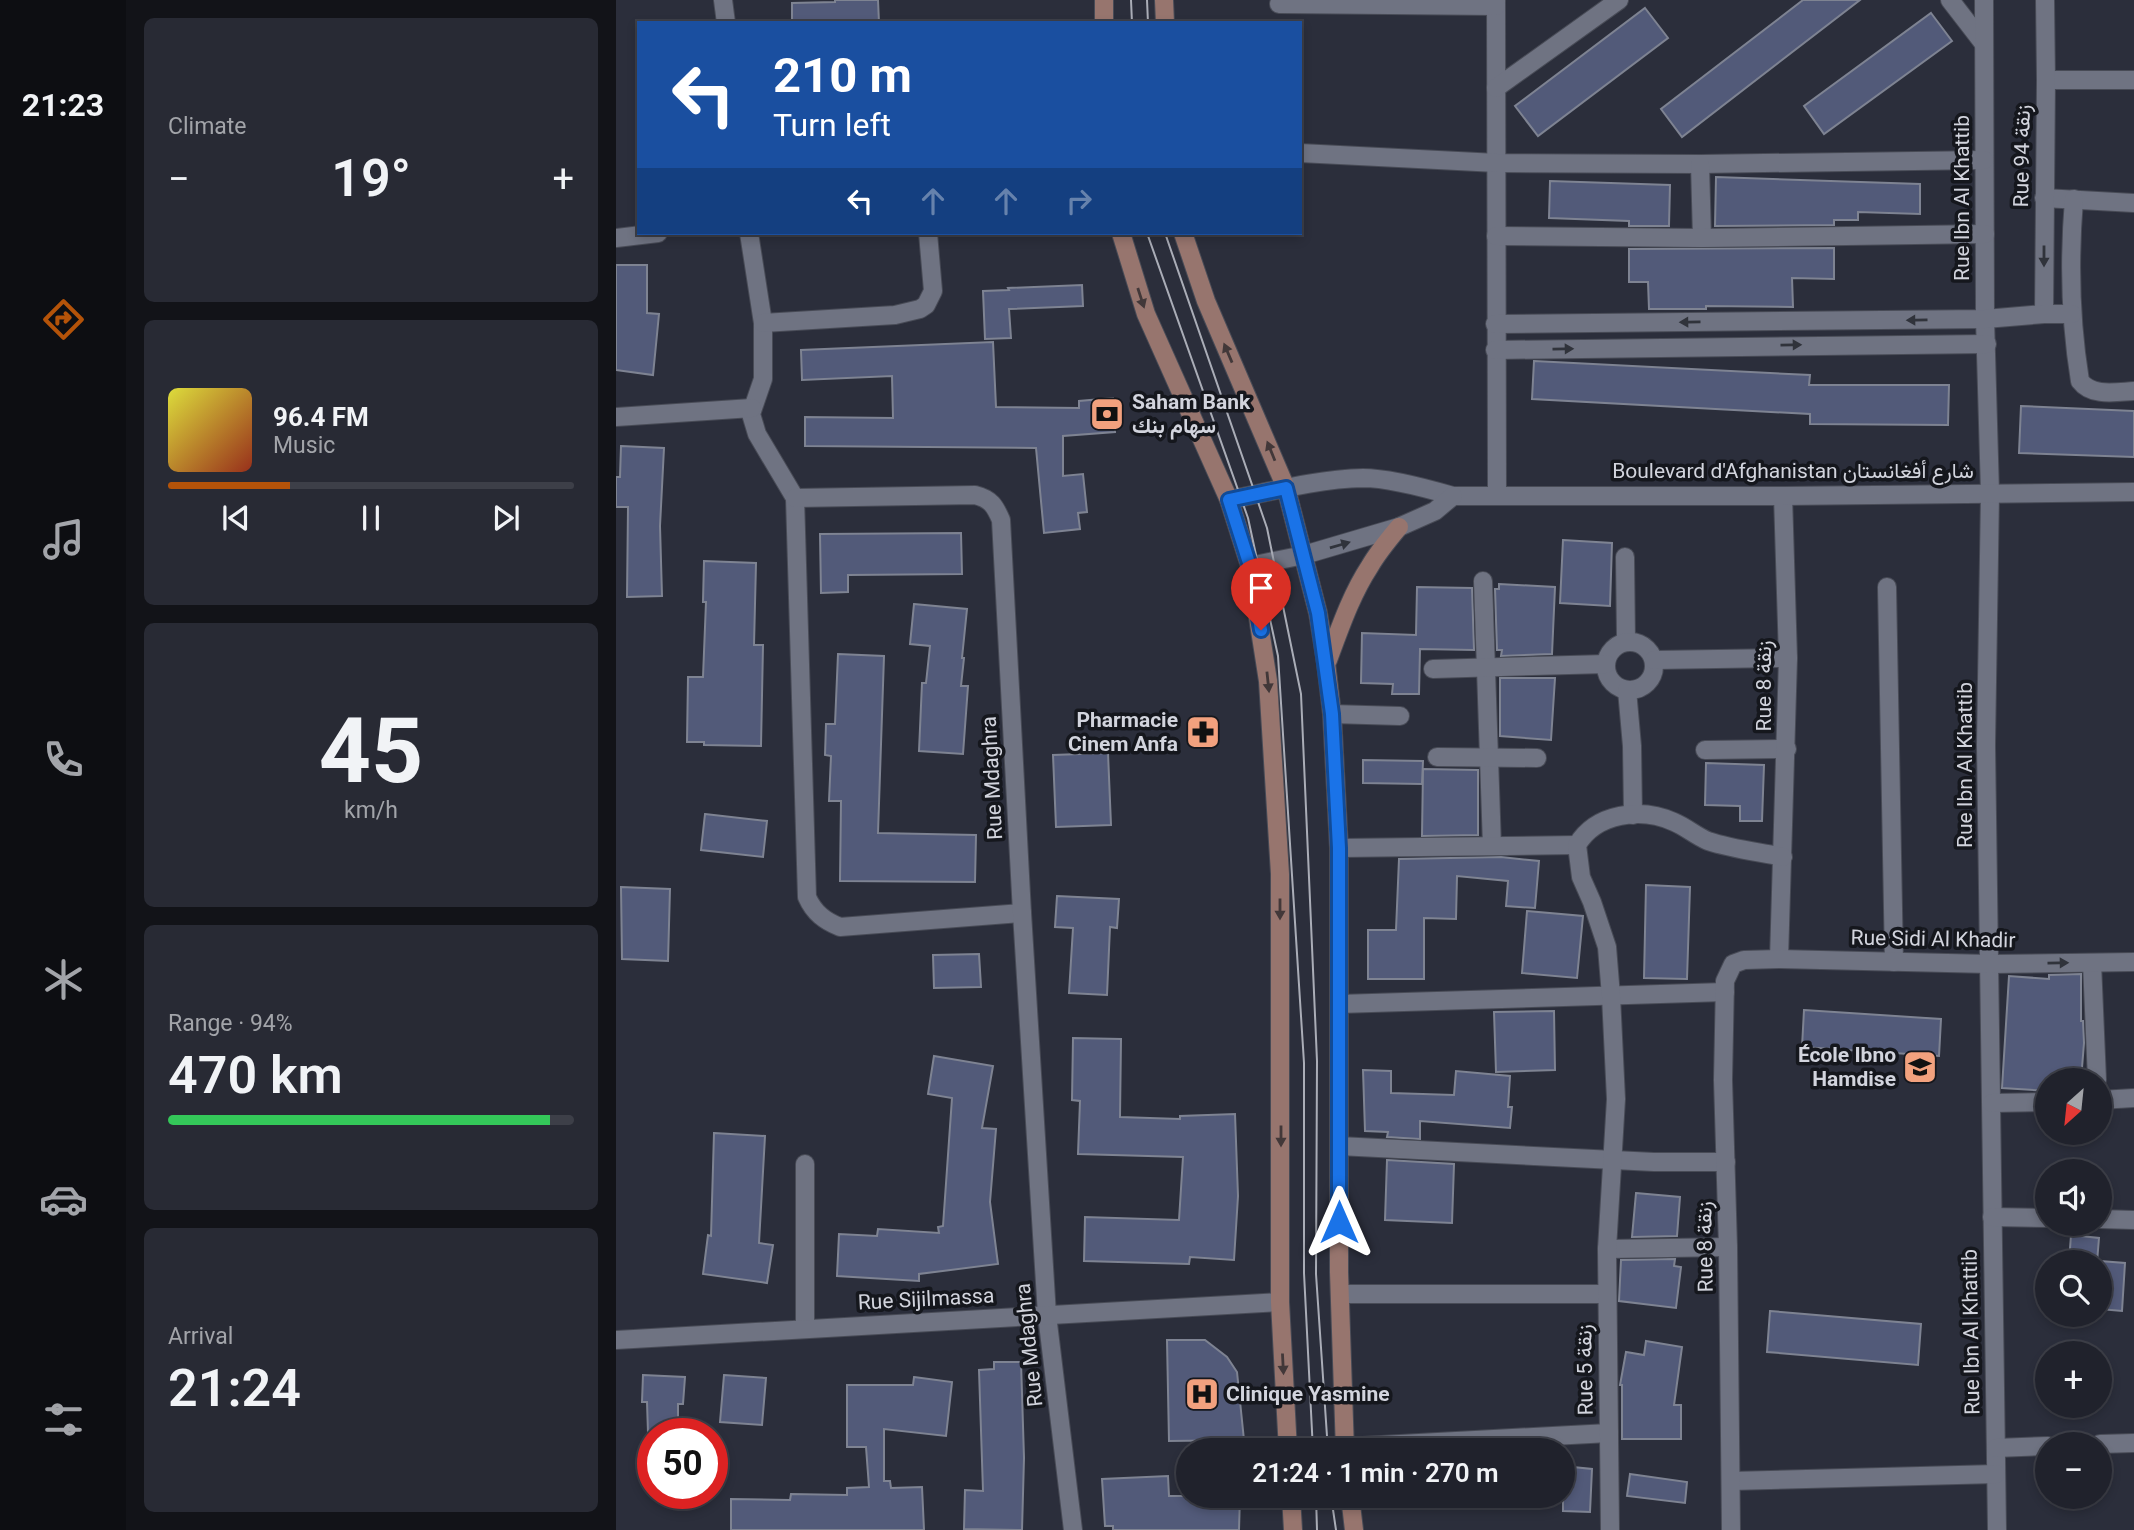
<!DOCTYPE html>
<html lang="en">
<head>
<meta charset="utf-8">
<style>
  body { margin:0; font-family:Roboto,Vazirmatn,sans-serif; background:#282a34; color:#f1f3f6; height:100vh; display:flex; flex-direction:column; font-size:26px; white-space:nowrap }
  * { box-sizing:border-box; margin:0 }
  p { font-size:23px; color:#a2a4a9 }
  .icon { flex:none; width:38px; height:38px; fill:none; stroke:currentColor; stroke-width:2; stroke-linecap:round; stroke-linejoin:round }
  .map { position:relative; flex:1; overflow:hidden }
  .details { display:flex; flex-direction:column; gap:18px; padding:18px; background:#121318; width:490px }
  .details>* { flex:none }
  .guide { position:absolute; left:21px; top:21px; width:665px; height:214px; border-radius:0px; box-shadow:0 4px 10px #0003,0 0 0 2px #3d3f48; background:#1a4fa0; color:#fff; overflow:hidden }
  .needle { width:46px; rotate:207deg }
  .buttons { position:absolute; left:1419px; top:1068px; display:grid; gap:14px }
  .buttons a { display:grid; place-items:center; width:77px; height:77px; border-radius:50%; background:#20222c; box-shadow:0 4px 10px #0003,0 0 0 2px #3d3f48; font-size:35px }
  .speed { position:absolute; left:21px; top:1418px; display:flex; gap:14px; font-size:35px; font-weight:700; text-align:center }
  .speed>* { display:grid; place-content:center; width:91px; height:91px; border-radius:50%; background:#20222c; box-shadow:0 4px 10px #0003,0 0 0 2px #3d3f48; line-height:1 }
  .speed .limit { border:10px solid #d22; background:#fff; color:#111 }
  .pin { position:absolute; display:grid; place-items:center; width:60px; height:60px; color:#fff; margin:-72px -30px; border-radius:50% 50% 50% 0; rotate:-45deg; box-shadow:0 0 7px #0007 }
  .pin .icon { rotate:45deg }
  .me { position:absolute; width:77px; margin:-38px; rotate:0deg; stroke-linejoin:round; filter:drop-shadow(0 0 5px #0008) }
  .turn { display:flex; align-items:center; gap:24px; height:147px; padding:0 21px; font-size:32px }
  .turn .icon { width:91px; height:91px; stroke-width:2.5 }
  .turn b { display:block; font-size:49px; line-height:60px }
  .lanes { display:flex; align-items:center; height:66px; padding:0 21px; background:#0003; justify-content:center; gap:35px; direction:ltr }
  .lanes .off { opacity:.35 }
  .big { font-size:52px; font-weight:600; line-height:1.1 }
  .details .widget { flex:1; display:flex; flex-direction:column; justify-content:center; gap:10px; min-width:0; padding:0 24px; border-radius:10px; background:#282a34 }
  .details .dial { align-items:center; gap:0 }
  .dial b { font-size:91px; line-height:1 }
  .song { display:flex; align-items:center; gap:21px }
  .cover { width:84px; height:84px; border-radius:10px; background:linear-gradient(135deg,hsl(60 70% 55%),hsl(10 70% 35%)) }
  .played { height:7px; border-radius:4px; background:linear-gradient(90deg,#b45309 30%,#3d3f48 30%) }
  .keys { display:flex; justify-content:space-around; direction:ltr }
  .heat { display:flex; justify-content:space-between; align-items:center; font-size:38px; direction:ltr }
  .charge { height:10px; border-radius:5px; background:linear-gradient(90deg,#34c759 94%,#3d3f48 0) }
  .trip { position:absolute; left:560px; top:1438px; width:399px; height:70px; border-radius:35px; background:#20222c; box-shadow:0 4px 10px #0003,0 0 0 2px #3d3f48; font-weight:600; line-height:70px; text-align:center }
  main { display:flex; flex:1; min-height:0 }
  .tab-bar { display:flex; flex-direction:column; width:126px; justify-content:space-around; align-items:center; background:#0d0e12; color:#a2a4a9 }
  .tab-bar .icon { width:49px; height:49px }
  .tab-bar .on { color:#b45309 }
  .tab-bar b { font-size:32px; color:#f1f3f6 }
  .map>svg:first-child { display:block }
</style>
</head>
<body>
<main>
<nav class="tab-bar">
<b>21:23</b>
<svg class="icon on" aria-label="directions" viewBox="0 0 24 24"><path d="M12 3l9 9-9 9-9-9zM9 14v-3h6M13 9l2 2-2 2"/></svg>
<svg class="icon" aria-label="music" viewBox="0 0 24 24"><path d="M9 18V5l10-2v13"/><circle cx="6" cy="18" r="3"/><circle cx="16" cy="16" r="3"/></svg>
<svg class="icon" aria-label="phone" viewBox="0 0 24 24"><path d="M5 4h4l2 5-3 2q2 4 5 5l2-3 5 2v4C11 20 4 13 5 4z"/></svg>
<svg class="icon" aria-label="climate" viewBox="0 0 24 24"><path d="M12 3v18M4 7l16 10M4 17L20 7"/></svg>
<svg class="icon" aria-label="car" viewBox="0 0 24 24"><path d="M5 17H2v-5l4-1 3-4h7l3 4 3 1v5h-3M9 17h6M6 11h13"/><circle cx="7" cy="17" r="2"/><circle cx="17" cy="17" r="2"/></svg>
<svg class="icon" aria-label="filters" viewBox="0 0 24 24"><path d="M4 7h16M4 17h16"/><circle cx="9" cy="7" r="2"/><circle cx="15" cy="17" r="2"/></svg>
</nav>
<section class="details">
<div class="widget"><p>Climate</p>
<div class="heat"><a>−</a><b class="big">19°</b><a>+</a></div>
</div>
<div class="widget">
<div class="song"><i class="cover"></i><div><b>96.4 FM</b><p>Music</p></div></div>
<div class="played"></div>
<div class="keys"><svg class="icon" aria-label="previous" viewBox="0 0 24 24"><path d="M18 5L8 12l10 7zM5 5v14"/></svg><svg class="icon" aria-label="pause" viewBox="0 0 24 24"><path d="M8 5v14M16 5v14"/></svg><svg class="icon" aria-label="next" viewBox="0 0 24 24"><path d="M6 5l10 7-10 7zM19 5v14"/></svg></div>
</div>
<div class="widget dial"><b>45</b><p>km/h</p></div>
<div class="widget"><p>Range · 94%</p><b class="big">470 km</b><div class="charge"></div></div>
<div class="widget"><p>Arrival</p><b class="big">21:24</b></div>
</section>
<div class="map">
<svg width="1518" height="1530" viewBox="0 0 1518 1530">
  <rect width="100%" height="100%" fill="#2b2e3b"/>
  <g fill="#525a79" stroke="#7e8392" stroke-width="2">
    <polygon points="219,0 262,0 263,23 176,23 176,3 219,2"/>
    <polygon points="1187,0 1244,0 1066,137 1045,109"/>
    <polygon points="1029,8 1052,38 922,136 899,106"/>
    <polygon points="1315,13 1336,41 1208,134 1188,106"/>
    <polygon points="1100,177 1304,184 1304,214 1242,212 1242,220 1218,220 1218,225 1099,226"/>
    <polygon points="934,181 1054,185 1053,226 1013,226 1013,221 933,218"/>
    <polygon points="1218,248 1218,279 1176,278 1177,307 1090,306 1090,309 1033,309 1032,282 1013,282 1013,249"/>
    <polygon points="0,265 31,265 31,313 43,314 37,375 0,370"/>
    <polygon points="466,285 467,306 393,309 395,338 369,339 367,291 393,290 392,288"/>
    <polygon points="377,342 380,407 463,408 463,401 497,398 499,432 447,436 447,476 467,474 471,512 462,513 464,529 428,533 420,448 189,446 189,417 277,418 276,376 186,380 185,350"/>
    <polygon points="918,361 1194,375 1193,385 1333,385 1332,425 1194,424 1194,414 916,399"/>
    <polygon points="1405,406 1518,411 1518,457 1403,453"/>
    <polygon points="5,446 48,448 44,526 46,596 11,597 12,507 0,507 0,477 4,477"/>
    <polygon points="345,533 346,574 232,575 232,592 205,593 204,534"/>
    <polygon points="947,540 996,543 994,606 944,603"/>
    <polygon points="88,561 140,563 138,645 147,645 145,746 88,745 88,742 71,742 72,677 87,677 90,602 87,602"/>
    <polygon points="883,584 939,587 936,654 885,656 886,650 881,650 879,589 883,589"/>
    <polygon points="801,587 856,588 858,650 804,649 803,694 776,694 777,684 745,683 746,633 800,635"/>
    <polygon points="298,604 351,609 346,658 348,658 345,686 352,686 347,754 303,751 306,683 310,683 314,646 294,644"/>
    <polygon points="222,654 268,656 262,833 360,835 359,882 224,881 225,801 213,801 215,756 209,755 210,724 219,724"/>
    <polygon points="884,678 939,678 935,740 884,736"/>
    <polygon points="492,753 495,825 440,827 437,755"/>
    <polygon points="747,760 807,761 806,784 747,783"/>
    <polygon points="1090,763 1148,765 1146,821 1124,821 1124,806 1089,805"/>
    <polygon points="807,769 862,770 862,835 806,836"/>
    <polygon points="89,814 151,821 147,857 85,850"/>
    <polygon points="885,857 923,861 919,908 890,906 892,881 841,876 840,919 808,918 808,979 752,979 752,930 780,930 783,859"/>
    <polygon points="1030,885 1074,887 1071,979 1028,978"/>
    <polygon points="5,887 54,889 52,961 6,959"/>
    <polygon points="441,896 503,899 501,928 494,927 491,995 453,993 457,928 439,927"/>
    <polygon points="911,911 967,916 961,978 906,973"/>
    <polygon points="363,954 365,987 318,988 317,955"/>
    <polygon points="1465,974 1465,1021 1467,1021 1468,1043 1465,1080 1432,1080 1432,1091 1386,1088 1393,976 1433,979 1433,975"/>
    <polygon points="1188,1010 1325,1019 1323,1056 1186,1047"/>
    <polygon points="938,1011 939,1070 880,1072 878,1012"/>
    <polygon points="457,1038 505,1039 504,1117 564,1119 564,1116 619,1114 622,1196 618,1260 574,1257 573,1264 468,1261 469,1217 563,1220 567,1157 462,1154 464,1101 456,1100"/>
    <polygon points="318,1056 377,1066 366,1128 380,1129 374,1202 382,1264 303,1274 303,1281 221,1276 223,1234 261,1236 262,1229 323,1233 322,1227 327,1226 336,1098 312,1094"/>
    <polygon points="747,1070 775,1071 775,1093 838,1095 840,1071 894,1076 892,1107 896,1107 894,1128 804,1121 804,1139 771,1137 772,1132 749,1131"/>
    <polygon points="98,1133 149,1136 143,1243 157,1245 151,1283 87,1274 92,1235 95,1236"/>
    <polygon points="771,1160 838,1164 836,1223 769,1220"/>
    <polygon points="1020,1193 1064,1197 1061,1236 1016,1237"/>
    <polygon points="1455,1235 1483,1238 1481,1262 1453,1262"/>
    <polygon points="1059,1259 1058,1266 1065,1267 1060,1308 1003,1301 1005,1260"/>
    <polygon points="1484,1261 1509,1263 1506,1311 1484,1309"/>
    <polygon points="1154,1311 1305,1324 1302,1365 1151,1352"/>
    <polygon points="551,1340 589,1340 611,1357 621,1372 628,1440 553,1441"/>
    <polygon points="1030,1341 1066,1347 1058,1405 1065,1405 1065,1439 1006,1439 1006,1385 1004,1385 1010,1352 1028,1355"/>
    <polygon points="378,1362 405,1362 408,1458 406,1530 348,1529 349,1490 367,1491 363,1370 378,1369"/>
    <polygon points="27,1375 69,1377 67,1404 62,1404 62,1433 32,1433 31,1402 26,1402"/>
    <polygon points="108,1375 150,1378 146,1425 104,1422"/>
    <polygon points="298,1377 336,1382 330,1436 268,1429 268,1481 274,1481 275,1488 306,1487 308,1530 115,1530 115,1499 174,1500 175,1494 231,1495 231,1488 253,1487 250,1447 231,1447 231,1385 297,1385"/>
    <polygon points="947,1466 976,1469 974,1512 947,1511"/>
    <polygon points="1014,1474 1071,1482 1069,1503 1011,1496"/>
    <polygon points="552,1476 553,1496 624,1496 623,1530 497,1530 497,1526 489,1526 486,1479"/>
  </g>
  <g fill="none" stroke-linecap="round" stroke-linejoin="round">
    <g stroke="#484b56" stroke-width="20">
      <g id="minor">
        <polyline points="107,0 110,23"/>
        <polyline points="880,0 881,496"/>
        <polyline points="1334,0 1368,44"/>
        <polyline points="1368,0 1369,319 1374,493 1370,745 1381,1530"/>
        <polyline points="663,4 880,6"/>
        <polyline points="1430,80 1518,80"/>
        <polyline points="880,88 1003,0"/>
        <polyline points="684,153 881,163 1084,164 1368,160"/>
        <polyline points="1084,164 1086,238"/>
        <polyline points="1428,198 1518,203"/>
        <path d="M1458 199C1453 260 1454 320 1464 381 1476 397 1500 392 1518 391"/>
        <path d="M133 233 147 323V379L135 414 141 434 179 498 191 897C198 913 209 921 224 927L406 913"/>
        <polyline points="880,236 1086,238 1369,234"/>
        <polyline points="0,238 42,233"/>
        <polyline points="1428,314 1430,80 1429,0"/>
        <polyline points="147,323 279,315 304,309 310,305 317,291 312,233"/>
        <polyline points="879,324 1369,319 1428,314 1456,314"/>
        <polyline points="879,350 1371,344"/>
        <polyline points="0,417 136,408"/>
        <path d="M179 498 359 495C375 499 379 506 385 520L406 913 431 1315 457 1530"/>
        <polyline points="1009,557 1010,641"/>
        <polyline points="867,581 876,846"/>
        <polyline points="1271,587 1278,962"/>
        <circle cx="1014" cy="666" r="24"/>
        <polyline points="1038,660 1172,658"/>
        <polyline points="817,669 990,664"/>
        <polyline points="1011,690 1016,746 1017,815"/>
        <polyline points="716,714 784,716"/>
        <polyline points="1089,750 1171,749"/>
        <polyline points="821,757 921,758"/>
        <polyline points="723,848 961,845"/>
        <polyline points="1163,959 1172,658 1167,496"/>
        <polyline points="1476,963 1481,1080"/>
        <polyline points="723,1004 1109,992"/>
        <polyline points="1484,1100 1518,1098"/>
        <polyline points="1376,1103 1432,1102"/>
        <polyline points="723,1146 1038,1162 1110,1162"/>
        <polyline points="189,1164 189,1329"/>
        <polyline points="1376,1217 1432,1218"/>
        <polyline points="1484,1219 1518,1220"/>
        <polyline points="991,1249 1112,1247"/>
        <polyline points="724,1294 991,1294"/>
        <polyline points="0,1340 664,1302"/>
        <polyline points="1484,1444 1518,1443"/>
        <polyline points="728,1447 993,1433"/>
        <polyline points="1380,1448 1432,1446"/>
        <polyline points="1115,1481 1380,1474"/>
        <path d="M994 1530 991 1249 1000 1099 995 996 991 947 976 902 965 877 961 845C980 813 1025 807 1058 822 1070 827 1080 836 1092 841 1116 849 1143 852 1167 857"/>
        <polyline points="1115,1530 1112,1247 1107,1080 1109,981 1117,964 1128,960 1163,959 1373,964 1518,962"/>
      </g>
    </g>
    <g stroke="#484b56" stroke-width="20">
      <g id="tertiary">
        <path d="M613 500C657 491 702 479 747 478 771 478 813 489 837 496H1167L1518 492"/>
        <polyline points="634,566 688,555 783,527 819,511 837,496"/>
      </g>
    </g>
    <g stroke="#484b56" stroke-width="20">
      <g id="secondary">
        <polyline points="488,0 488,23"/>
        <polyline points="548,0 549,23"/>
        <polyline points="505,233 530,314 613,500 634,566 652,681 664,874 664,1302 672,1451"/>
        <polyline points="567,233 590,301 670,488 702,613 710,663 716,714 723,848 723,1272 729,1451"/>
        <path d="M712 660C724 628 735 595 754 566 762 552 773 539 783 527"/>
        <polyline points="675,1496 677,1530"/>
        <polyline points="734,1496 738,1530"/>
      </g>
    </g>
    <use href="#minor" stroke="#6f7382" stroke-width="18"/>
    <use href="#tertiary" stroke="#6f7382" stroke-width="18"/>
    <use href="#secondary" stroke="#97756e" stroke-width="18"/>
    <g stroke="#aaadb7" stroke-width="2">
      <polyline points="515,0 516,23"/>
      <polyline points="531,0 532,23"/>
      <polyline points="531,233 632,518 662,656 688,1063 688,1273 697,1451"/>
      <polyline points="549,233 651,528 685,694 701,1061 700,1274 712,1451"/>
      <polyline points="700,1496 701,1530"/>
      <polyline points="715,1496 720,1530"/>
    </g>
  </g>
  <defs><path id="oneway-solid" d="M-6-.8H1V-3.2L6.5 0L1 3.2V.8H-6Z" transform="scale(1.75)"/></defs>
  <g fill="#30333b">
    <use href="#oneway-solid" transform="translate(1428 256) rotate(90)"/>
    <use href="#oneway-solid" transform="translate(1301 320) rotate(179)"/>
    <use href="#oneway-solid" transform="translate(1074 322) rotate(179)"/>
    <use href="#oneway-solid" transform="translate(1175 345) rotate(-1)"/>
    <use href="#oneway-solid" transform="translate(947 349) rotate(-1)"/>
    <use href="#oneway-solid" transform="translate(724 545) rotate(-16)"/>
    <use href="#oneway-solid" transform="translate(1442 963) rotate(-1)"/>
  </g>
  <g fill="#423839">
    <use href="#oneway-solid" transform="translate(525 298) rotate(72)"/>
    <use href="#oneway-solid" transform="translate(612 353) rotate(-113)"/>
    <use href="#oneway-solid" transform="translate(655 451) rotate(-112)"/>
    <use href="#oneway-solid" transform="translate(652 682) rotate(84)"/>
    <use href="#oneway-solid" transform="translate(664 909) rotate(90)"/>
    <use href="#oneway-solid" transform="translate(665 1136) rotate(90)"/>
    <use href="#oneway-solid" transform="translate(667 1364) rotate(87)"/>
  </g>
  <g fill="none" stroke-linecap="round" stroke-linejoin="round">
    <g stroke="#114b97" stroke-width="18">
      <polyline id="route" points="645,630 634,566 613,500 670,488 702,613 716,714 723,848 723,1222"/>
    </g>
    <use href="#route" stroke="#1a73e8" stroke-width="12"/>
  </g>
  <defs>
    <g id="bank-square" transform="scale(1.75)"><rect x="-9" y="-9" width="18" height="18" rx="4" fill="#f2a17e" stroke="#15171d"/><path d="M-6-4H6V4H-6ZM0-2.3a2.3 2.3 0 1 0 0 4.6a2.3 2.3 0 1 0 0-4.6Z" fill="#111"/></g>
    <g id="pharmacy-square" transform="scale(1.75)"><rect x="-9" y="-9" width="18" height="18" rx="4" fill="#f2a17e" stroke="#15171d"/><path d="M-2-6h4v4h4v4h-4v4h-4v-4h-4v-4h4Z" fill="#111"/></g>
    <g id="school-square" transform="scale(1.75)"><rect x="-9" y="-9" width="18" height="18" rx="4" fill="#f2a17e" stroke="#15171d"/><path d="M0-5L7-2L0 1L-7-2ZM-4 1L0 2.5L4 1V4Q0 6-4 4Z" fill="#111"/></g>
    <g id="hospital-square" transform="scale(1.75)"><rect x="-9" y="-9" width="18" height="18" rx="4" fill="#f2a17e" stroke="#15171d"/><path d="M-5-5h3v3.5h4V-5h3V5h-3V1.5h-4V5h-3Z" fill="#111"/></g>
  </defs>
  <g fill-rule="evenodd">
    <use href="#bank-square" x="491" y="414"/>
    <use href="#pharmacy-square" x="587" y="732"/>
    <use href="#school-square" x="1304" y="1067"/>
    <use href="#hospital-square" x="586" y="1394"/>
  </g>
  <g text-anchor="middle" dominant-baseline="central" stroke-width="7" stroke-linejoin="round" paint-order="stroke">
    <g font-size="21" fill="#d2d4dd" stroke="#15171d">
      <text transform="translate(1406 156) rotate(-89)">Rue 94 زنقة</text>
      <text transform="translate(1346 198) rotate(-90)">Rue Ibn Al Khattib</text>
      <text x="1177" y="471">Boulevard d'Afghanistan شارع أفغانستان</text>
      <text transform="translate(1148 686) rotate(-90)">Rue 8 زنقة</text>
      <text transform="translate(1349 765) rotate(-90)">Rue Ibn Al Khattib</text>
      <text transform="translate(376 778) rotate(-93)">Rue Mdaghra</text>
      <text transform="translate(1317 939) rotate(1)">Rue Sidi Al Khadir</text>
      <text transform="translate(1089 1247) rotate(-91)">Rue 8 زنقة</text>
      <text transform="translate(310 1299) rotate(-3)">Rue Sijilmassa</text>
      <text transform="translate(1355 1332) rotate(-91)">Rue Ibn Al Khattib</text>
      <text transform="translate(413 1345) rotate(-96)">Rue Mdaghra</text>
      <text transform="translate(969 1370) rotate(-91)">Rue 5 زنقة</text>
    </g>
    <g font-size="21" font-weight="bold" fill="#d2d4dd" stroke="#15171d" text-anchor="start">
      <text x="516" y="402">Saham Bank<tspan x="516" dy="24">سهام بنك</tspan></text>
      <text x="562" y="720" text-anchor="end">Pharmacie<tspan x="562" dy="24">Cinem Anfa</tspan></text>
      <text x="1280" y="1055" text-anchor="end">École Ibno<tspan x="1280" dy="24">Hamdise</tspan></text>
      <text x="610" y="1394">Clinique Yasmine</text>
    </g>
  </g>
</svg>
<div class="buttons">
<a><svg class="needle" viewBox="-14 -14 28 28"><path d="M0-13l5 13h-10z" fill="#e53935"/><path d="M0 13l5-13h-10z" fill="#a2a4a9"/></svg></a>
<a><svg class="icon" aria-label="sound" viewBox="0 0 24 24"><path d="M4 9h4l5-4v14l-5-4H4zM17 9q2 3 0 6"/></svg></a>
<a><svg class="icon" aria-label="search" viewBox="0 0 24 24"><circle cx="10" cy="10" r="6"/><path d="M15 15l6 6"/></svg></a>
<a>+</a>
<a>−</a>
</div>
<div class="speed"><div class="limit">50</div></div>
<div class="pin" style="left:645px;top:630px;background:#d93025"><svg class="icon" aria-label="arrive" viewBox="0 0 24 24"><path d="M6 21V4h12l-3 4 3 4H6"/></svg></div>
<svg class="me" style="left:723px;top:1222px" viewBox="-20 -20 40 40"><path d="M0-17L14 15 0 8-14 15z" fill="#1a73e8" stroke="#fff" stroke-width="4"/></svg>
<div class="trip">21:24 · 1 min · 270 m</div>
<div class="guide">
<div class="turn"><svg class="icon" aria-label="left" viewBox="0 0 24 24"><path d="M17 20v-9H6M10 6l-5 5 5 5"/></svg><div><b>210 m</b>Turn left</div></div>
<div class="lanes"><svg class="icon" aria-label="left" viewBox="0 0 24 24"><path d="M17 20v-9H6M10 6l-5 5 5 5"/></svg><svg class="icon off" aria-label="ahead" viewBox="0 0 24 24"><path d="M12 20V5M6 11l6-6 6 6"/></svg><svg class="icon off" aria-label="ahead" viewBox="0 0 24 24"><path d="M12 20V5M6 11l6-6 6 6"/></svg><svg class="icon off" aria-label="right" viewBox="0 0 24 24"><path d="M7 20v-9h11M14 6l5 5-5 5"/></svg></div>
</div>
</div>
</main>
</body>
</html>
